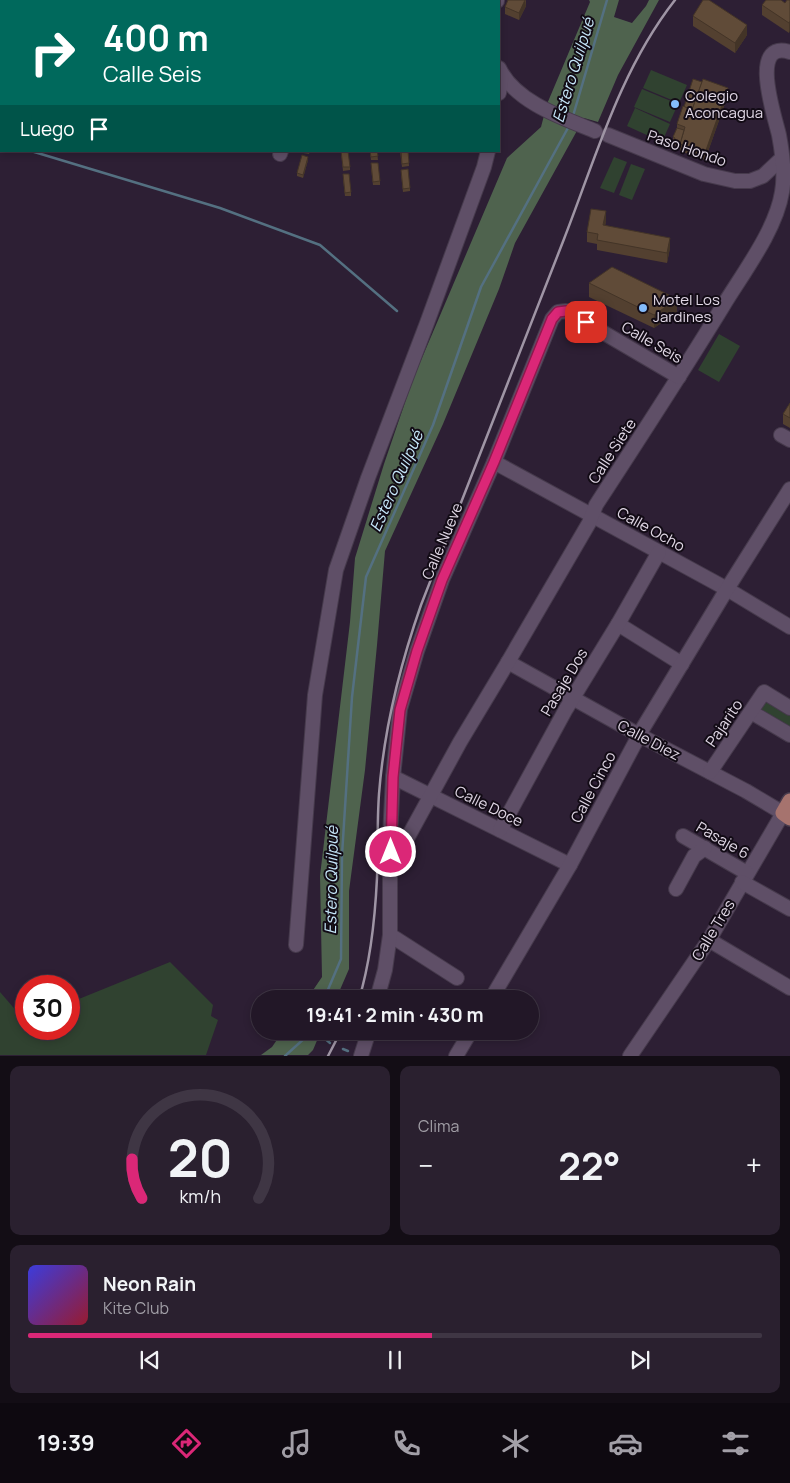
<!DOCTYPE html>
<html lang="es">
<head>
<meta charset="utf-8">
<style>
  body { margin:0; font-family:Manrope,sans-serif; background:#2a202f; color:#f1f3f6; height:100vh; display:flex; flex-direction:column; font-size:19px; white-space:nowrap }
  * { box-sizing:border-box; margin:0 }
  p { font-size:16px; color:#a29fa7 }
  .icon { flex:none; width:28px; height:28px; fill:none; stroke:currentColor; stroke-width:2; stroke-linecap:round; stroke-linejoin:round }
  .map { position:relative; height:1056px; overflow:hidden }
  .panel { display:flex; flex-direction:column; gap:10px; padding:10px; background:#130d15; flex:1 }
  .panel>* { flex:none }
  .top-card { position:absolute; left:0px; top:0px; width:500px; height:152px; box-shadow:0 2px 8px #0003,0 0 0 1px #3f3644; background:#00695c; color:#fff; overflow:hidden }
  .speed { position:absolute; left:15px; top:975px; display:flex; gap:10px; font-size:25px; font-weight:700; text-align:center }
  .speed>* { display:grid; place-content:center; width:65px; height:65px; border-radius:50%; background:#221727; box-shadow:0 2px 8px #0003,0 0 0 1px #3f3644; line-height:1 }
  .speed .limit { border:8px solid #d22; background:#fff; color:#111 }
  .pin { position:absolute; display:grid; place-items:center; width:42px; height:42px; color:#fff; margin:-21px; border-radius:10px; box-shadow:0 2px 8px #0006 }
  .me { position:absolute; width:55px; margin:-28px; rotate:0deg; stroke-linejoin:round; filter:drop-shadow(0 0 4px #0008) }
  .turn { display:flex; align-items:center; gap:18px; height:105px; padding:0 20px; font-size:22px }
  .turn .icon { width:65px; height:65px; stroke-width:2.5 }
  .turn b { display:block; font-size:35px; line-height:42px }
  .then { display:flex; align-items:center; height:48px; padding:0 20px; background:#0003; gap:10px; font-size:19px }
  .big { font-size:38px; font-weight:700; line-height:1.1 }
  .panel .widget { flex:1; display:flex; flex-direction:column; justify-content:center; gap:8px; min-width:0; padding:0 18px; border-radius:10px; background:#2a202f }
  .panel .dial { align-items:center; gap:0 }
  .dial svg { height:130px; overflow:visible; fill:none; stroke:#3f3644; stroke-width:7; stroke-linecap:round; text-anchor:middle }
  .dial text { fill:#f1f3f6; stroke:none }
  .song { display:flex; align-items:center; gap:15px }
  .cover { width:60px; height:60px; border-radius:8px; background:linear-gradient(135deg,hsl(240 70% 55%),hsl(350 70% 35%)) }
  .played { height:5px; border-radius:2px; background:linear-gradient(90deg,#db2777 55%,#3f3644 55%) }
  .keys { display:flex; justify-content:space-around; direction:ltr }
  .heat { display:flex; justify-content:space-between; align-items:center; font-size:28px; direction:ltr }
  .panel .tiles { flex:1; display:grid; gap:10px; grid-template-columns:1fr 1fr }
  .widget:last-child { grid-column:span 2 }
  .trip { position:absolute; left:251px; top:990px; width:288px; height:50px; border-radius:25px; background:#221727; box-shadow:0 2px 8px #0003,0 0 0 1px #3f3644; font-weight:700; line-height:50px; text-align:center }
  .dock { display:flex; height:80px; justify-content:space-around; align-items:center; background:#0e0910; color:#a29fa7 }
  .dock .icon { width:35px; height:35px }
  .dock .on { color:#db2777 }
  .dock b { font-size:22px; color:#f1f3f6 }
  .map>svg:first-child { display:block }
</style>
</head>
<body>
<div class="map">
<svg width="790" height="1056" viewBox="0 0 790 1056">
  <rect width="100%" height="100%" fill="#2d1f34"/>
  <g fill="#304230">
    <polygon points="651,70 687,85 679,103 643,88"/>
    <polygon points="642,89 678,104 670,122 634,107"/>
    <polygon points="635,108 670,124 662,142 627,126"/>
    <polygon points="614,157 627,162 614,193 600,188"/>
    <polygon points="631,164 645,169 632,200 619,195"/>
    <polygon points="719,334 740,346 719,382 698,370"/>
    <polygon points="763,695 790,711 790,734 753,712"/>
    <polygon points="170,962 213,1005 211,1016 218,1020 206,1055 0,1055 0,992 25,1021 26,1020 26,1029 69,1029 69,1003"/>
  </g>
  <g fill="#4f634e">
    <polygon points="589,0 619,0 614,17 632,23 646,6 649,0 659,0 618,75 598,122 584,118 515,243 499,289 443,424 385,551 377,645 365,770 349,891 349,969 336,999 307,999 322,977 320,876 350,622 355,558 384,464 413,379 507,158 541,127 547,104 590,2"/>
    <polygon points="283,1031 321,1031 313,1050 308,1055 261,1055 272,1047"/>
  </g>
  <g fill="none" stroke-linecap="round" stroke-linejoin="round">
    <g stroke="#547081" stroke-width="2.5">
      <polyline points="573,116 607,0"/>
      <polyline points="0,141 1,141"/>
      <polyline points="31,151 220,208 320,245 397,311"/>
      <polyline points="324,999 341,959 342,855 352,697 366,577 433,425 481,287 569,126"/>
      <polyline points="307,1036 323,1037 330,1043"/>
      <polyline points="343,1049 348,1051"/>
      <polyline points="285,1056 307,1036 309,1031"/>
    </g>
    <g stroke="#463a4c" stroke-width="16">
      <g id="minor">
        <polyline points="235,0 239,1"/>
        <polyline points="28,1 29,0"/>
        <polyline points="85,1 85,0"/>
        <polyline points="143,1 143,0"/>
        <polyline points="202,1 202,0"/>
        <polyline points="497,1 497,0"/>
        <path d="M499 68C515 102 563 118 595 131"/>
        <polyline points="499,93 502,75"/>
        <polyline points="608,135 704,174 735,181 750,181 763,176 781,159"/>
        <polyline points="280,154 281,151"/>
        <polyline points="781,435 790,440"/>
        <polyline points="494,462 727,589 790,627"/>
        <polyline points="618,624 682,664"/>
        <polyline points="508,662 639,735 746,791 783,813 709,940 630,1056"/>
        <polyline points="751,712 790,735"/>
        <polyline points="710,772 764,692 790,708"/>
        <polyline points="393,777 570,865"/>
        <polyline points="500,830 566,709 618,624 659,552"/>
        <polyline points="683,836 747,873"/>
        <path d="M391 868 460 742 508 662 589 523 596 505C639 439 682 373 723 306 743 273 776 230 782 192 785 176 782 151 779 135 775 117 748 39 790 52"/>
        <polyline points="742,882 790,909"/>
        <polyline points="676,889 694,856 705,848"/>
        <polyline points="390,935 457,978"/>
        <polyline points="709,940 790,988"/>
        <polyline points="296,945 315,695 336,570 368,478 427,323 484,167 488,151"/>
        <polyline points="377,999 385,970 390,935 390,837 393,777 400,709 417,651 442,580 494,462 552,319 558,312 566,311 570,313 679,377"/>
        <polyline points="491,999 570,865 643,728 727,589 790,489"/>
        <polyline points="361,1056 369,1031"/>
        <polyline points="456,1056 471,1031"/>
      </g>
    </g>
    <g stroke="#463a4c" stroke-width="18">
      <polyline id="major" points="790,801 783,813 790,818"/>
    </g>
    <use href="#minor" stroke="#5f4f67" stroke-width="14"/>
    <use href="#major" stroke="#a6736e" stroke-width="15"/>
    <g stroke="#9f95a5" stroke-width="2.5">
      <path d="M359 999C371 960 375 919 377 878 378 850 377 822 379 794 384 728 399 668 421 605 469 483 517 361 564 239 596 157 620 70 675 0"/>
      <polyline points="328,1056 341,1031"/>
    </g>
  </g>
  <g fill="#534030">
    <polygon points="526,0 526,6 519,20 505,14 505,7"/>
    <polygon points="790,0 789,33 762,15 762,5 785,3"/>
    <polygon points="693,16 747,35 735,53 693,26"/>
    <polygon points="728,95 705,160 680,151 680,147 674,145 674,141 673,140 673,137 677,128 677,124 684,107"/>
    <polygon points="303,151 310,151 309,154 303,153"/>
    <polygon points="341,151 350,167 350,170 343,171"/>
    <polygon points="370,151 377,151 378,160 371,160"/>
    <polygon points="400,151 408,151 409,166 402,167"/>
    <polygon points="308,160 303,178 297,176 297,173"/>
    <polygon points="371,167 380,181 380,185 373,185"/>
    <polygon points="401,173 410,188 410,191 403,192"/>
    <polygon points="343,178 351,192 351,196 345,196"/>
    <polygon points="606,221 605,226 670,248 667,263 597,250 597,244 587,242 587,232"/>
    <polygon points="589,283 677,312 654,328 589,297"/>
    <polygon points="790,403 790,428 783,424 783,414"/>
  </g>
  <g fill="#433427">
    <polygon points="525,0 526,6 519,20 519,13"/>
    <polygon points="790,21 790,31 789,33 789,23"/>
    <polygon points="747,25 747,35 735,53 735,43"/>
    <polygon points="728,88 728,95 705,160 705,153"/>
    <polygon points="308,157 308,160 303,178 303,175"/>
    <polygon points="606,211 606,221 603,235 603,225"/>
    <polygon points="670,238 670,248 667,263 667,253"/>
    <polygon points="677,299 677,312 654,328 654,315"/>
  </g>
  <g fill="#604b38" stroke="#433427">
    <polygon points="508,0 525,0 519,13 505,7"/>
    <polygon points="703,0 709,0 747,25 735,43 693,16"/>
    <polygon points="766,0 781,0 785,3 787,0 790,0 790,21 789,23 762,5"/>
    <polygon points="693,79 702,82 692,110 684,107"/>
    <polygon points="703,79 728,88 705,153 680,144 685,127 677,124 683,106 692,110"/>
    <polygon points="677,128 684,130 680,144 674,142 675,138 673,137"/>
    <polygon points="341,151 348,151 350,167 343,167"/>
    <polygon points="370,151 377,151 378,156 371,157"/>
    <polygon points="401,151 408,151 409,163 402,164"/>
    <polygon points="302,155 308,157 303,175 297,173"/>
    <polygon points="371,163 378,163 380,181 373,182"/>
    <polygon points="408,169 410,188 403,189 401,170"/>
    <polygon points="343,174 349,174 351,192 345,193"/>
    <polygon points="591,209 606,211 603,225 670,238 667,253 597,240 598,234 587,232"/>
    <polygon points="612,267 677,299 654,315 589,283"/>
    <polygon points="790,403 790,418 783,414"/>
  </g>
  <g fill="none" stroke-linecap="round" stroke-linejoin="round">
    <g stroke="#8e194d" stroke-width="12">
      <polyline id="route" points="391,852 393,777 400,710 417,651 442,580 494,462 552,319 558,312 566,311 586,322"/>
    </g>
    <use href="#route" stroke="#db2777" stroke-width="9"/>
  </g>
  <g fill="#84bcfb" stroke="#120b15" stroke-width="2">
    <circle cx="675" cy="104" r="5"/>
    <circle cx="643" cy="308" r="5"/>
  </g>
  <g text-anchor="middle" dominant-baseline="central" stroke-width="4" stroke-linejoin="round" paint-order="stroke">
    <g font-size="15" fill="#e0d7e5" stroke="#120b15" text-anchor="start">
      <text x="685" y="95">Colegio<tspan x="685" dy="17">Aconcagua</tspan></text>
      <text x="653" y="299">Motel Los<tspan x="653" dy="17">Jardines</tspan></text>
    </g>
    <g font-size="15" fill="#e0d7e5" stroke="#120b15">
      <text transform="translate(687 148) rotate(19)">Paso Hondo</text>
      <text transform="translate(652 342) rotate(30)">Calle Seis</text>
      <text transform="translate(612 451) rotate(-57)">Calle Siete</text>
      <text transform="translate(651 529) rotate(29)">Calle Ocho</text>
      <text transform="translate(442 541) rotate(-67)">Calle Nueve</text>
      <text transform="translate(564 682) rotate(-59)">Pasaje Dos</text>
      <text transform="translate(724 723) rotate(-56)">Pajarito</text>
      <text transform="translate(649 740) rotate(28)">Calle Diez</text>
      <text transform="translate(593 787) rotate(-62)">Calle Cinco</text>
      <text transform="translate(489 806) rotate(26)">Calle Doce</text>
      <text transform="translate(723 840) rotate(30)">Pasaje 6</text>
      <text transform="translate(713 930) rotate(-59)">Calle Tres</text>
    </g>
    <g font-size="16" font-style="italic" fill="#c6e7fa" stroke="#120b15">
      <text transform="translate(573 70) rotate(-73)">Estero Quilpué</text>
      <text transform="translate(396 481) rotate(-66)">Estero Quilpué</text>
      <text transform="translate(331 880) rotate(-89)">Estero Quilpué</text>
    </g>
  </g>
</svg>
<div class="speed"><div class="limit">30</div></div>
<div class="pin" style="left:586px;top:322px;background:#d93025"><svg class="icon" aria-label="arrive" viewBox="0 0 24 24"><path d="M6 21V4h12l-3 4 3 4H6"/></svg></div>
<svg class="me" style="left:391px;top:852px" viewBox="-20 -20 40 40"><circle r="17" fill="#db2777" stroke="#fff" stroke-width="3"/><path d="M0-11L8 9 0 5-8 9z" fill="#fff"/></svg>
<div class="trip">19:41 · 2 min · 430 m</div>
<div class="top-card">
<div class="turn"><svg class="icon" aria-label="right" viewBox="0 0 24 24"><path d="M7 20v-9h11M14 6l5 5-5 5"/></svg><div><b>400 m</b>Calle Seis</div></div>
<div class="then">Luego<svg class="icon" aria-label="arrive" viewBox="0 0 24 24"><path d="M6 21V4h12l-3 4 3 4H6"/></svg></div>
</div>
</div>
<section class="panel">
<div class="tiles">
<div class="widget dial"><svg viewBox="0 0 100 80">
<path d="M14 69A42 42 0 1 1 86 69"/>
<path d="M14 69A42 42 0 0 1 8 45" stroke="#db2777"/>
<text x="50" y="56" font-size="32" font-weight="700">20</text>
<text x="50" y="72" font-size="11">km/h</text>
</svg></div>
<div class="widget"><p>Clima</p>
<div class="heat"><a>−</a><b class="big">22°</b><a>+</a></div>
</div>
<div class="widget">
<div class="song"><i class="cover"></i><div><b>Neon Rain</b><p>Kite Club</p></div></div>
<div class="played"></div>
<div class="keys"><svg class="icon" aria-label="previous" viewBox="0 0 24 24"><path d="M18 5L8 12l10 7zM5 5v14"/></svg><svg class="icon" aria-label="pause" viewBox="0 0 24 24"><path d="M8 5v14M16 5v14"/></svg><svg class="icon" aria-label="next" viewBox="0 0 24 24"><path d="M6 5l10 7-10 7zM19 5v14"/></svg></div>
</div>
</div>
</section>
<nav class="dock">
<b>19:39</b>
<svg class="icon on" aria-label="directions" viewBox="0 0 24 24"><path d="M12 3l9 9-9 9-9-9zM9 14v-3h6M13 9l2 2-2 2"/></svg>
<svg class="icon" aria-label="music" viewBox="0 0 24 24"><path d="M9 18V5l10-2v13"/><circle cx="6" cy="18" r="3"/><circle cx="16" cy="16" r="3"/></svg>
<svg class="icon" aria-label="phone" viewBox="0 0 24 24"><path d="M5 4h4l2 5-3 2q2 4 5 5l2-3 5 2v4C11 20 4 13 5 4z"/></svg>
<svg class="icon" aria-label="climate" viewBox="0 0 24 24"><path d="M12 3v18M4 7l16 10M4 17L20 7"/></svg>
<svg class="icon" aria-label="car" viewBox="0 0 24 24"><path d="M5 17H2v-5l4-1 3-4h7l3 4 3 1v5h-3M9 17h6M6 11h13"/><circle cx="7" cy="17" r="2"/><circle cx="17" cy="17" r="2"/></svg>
<svg class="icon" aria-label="filters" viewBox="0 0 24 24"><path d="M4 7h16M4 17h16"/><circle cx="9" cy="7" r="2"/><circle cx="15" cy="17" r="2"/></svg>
</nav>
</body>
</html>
